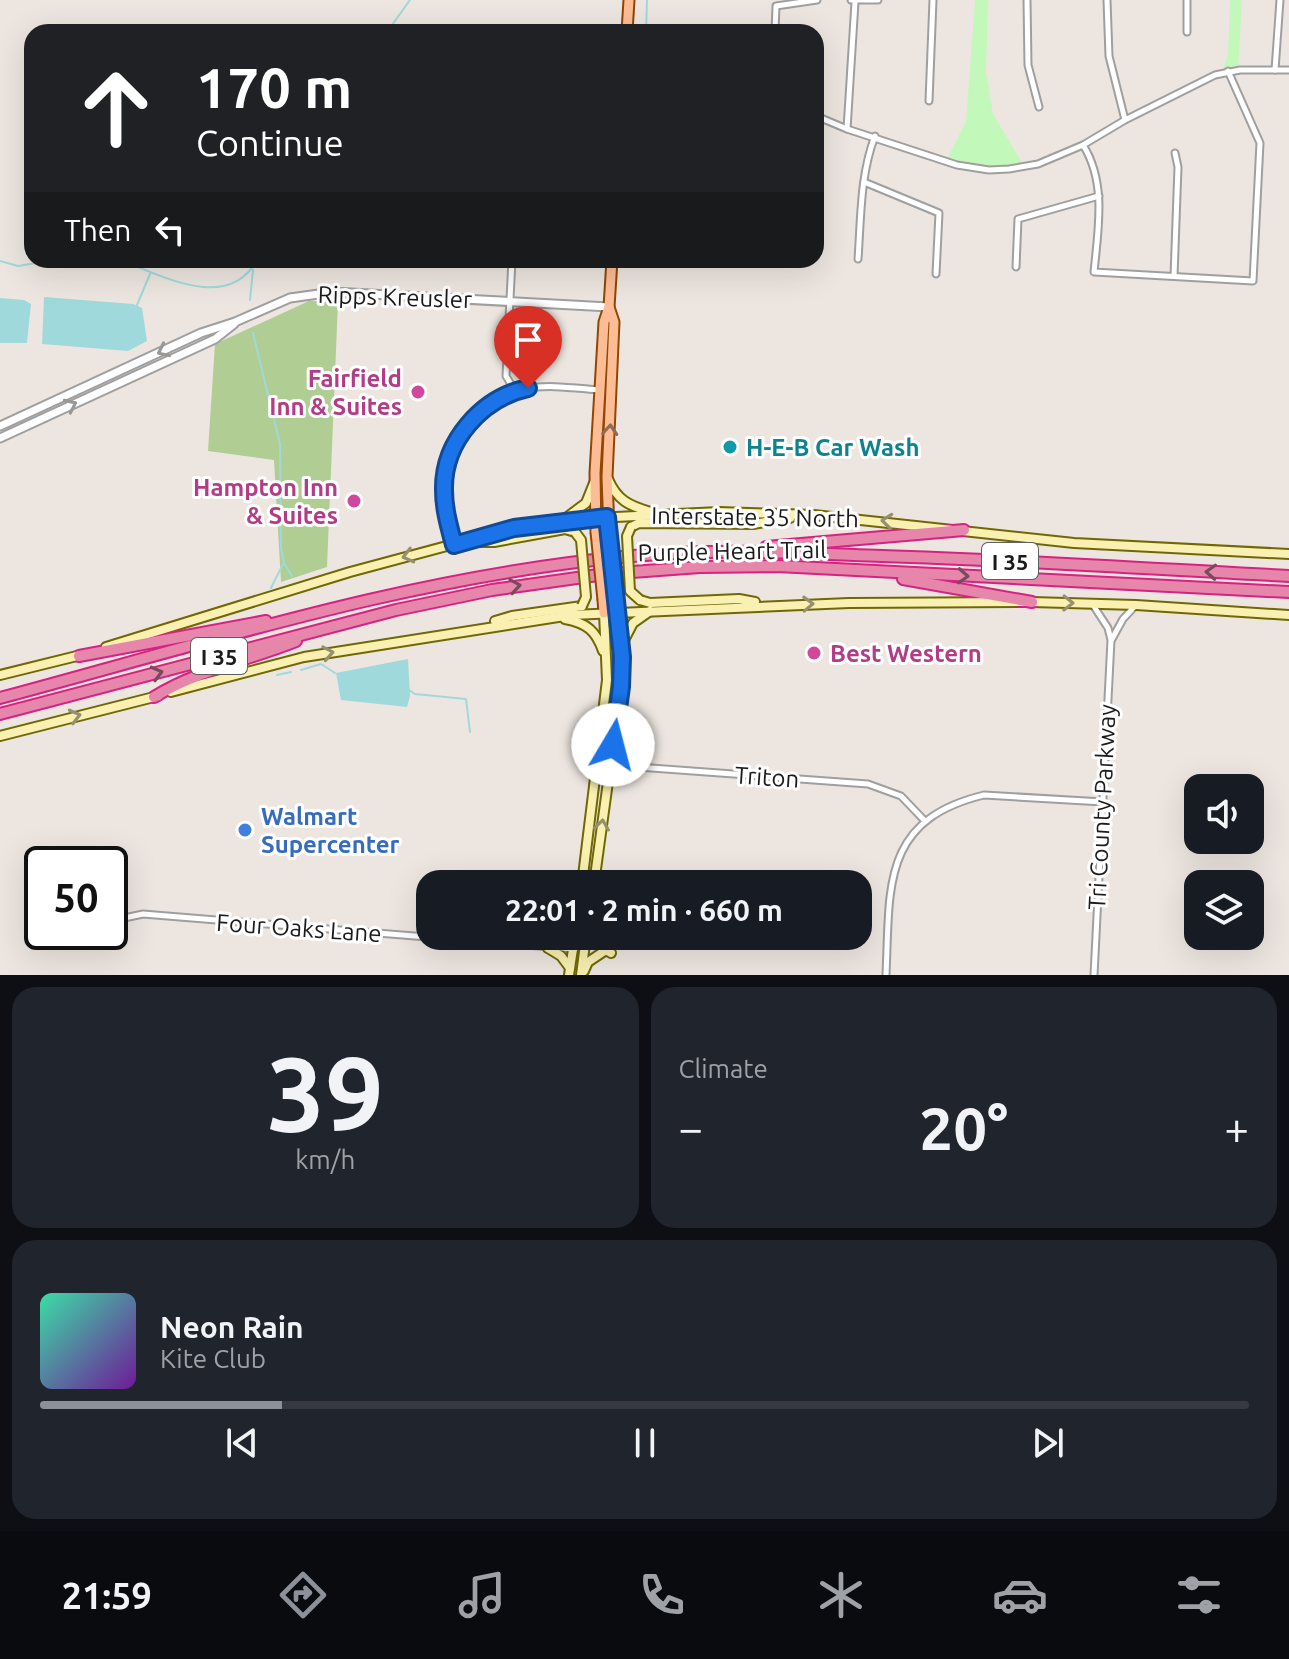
<!DOCTYPE html>
<html lang="en">
<head>
<meta charset="utf-8">
<style>
  body { margin:0; font-family:Ubuntu,sans-serif; background:#20242c; color:#f1f3f6; height:100vh; display:flex; flex-direction:column; font-size:30px; white-space:nowrap }
  * { box-sizing:border-box; margin:0 }
  p { font-size:26px; color:#9ea1a6 }
  .icon { flex:none; width:44px; height:44px; fill:none; stroke:currentColor; stroke-width:2; stroke-linecap:round; stroke-linejoin:round }
  .map { position:relative; height:975px; overflow:hidden }
  .side { display:flex; flex-direction:column; gap:12px; padding:12px; background:#0d0f14; flex:1 }
  .side>* { flex:none }
  .banner { position:absolute; left:24px; top:24px; width:800px; height:244px; border-radius:24px; box-shadow:0 8px 32px #0002; background:#202124; color:#fff; overflow:hidden }
  .fabs { position:absolute; left:1184px; top:774px; display:grid; gap:16px }
  .fabs a { display:grid; place-items:center; width:80px; height:80px; border-radius:16px; background:#171b24; box-shadow:0 8px 32px #0002; font-size:40px }
  .speed { position:absolute; left:24px; top:846px; display:flex; gap:16px; font-size:40px; font-weight:700; text-align:center }
  .speed>* { display:grid; place-content:center; width:104px; height:104px; border-radius:50%; background:#171b24; box-shadow:0 8px 32px #0002; line-height:1 }
  .speed .limit { border:4px solid #111; border-radius:12px; background:#fff; color:#111 }
  .pin { position:absolute; display:grid; place-items:center; width:68px; height:68px; color:#fff; margin:-82px -34px; border-radius:50% 50% 50% 0; rotate:-45deg; box-shadow:0 0 8px #0007 }
  .pin .icon { rotate:45deg }
  .me { position:absolute; width:88px; margin:-44px; rotate:8deg; stroke-linejoin:round; filter:drop-shadow(0 0 6px #0008) }
  .turn { display:flex; align-items:center; gap:28px; height:168px; padding:0 40px; font-size:36px }
  .turn .icon { width:104px; height:104px; stroke-width:2.5 }
  .turn b { display:block; font-size:56px; line-height:68px }
  .then { display:flex; align-items:center; height:76px; padding:0 40px; background:#0003; gap:16px; font-size:30px }
  .big { font-size:60px; font-weight:700; line-height:1.1 }
  .side .card { flex:1; display:flex; flex-direction:column; justify-content:center; gap:12px; min-width:0; padding:0 28px; border-radius:24px; background:#20242c }
  .side .dial { align-items:center; gap:0 }
  .dial b { font-size:104px; line-height:1 }
  .song { display:flex; align-items:center; gap:24px }
  .cover { width:96px; height:96px; border-radius:12px; background:linear-gradient(135deg,hsl(160 70% 55%),hsl(280 70% 35%)) }
  .played { height:8px; border-radius:4px; background:linear-gradient(90deg,#8c9099 20%,#363941 20%) }
  .keys { display:flex; justify-content:space-around; direction:ltr }
  .heat { display:flex; justify-content:space-between; align-items:center; font-size:44px; direction:ltr }
  .side .tiles { flex:1; display:grid; gap:12px; grid-template-columns:1fr 1fr }
  .card:last-child { grid-column:span 2 }
  .trip { position:absolute; left:416px; top:870px; width:456px; height:80px; border-radius:24px; background:#171b24; box-shadow:0 8px 32px #0002; font-weight:700; line-height:80px; text-align:center }
  .tab-bar { display:flex; height:128px; justify-content:space-around; align-items:center; background:#090b0e; color:#9ea1a6 }
  .tab-bar .icon { width:56px; height:56px }
  .tab-bar .selected { color:#8c9099 }
  .tab-bar b { font-size:36px; color:#f1f3f6 }
  .map>svg:first-child { display:block }
</style>
</head>
<body>
<div class="map">
<svg width="1289" height="975" viewBox="0 0 1289 975">
  <rect width="100%" height="100%" fill="#ede6e0"/>
  <polygon fill="#b0cd94" points="309,301 338,302 327,567 281,582 274,460 208,451 215,344"/>
  <g fill="#c2f9bb">
    <polygon points="975,0 988,0 986,72 993,114 1024,166 989,170 946,161 966,121"/>
    <polygon points="1230,0 1242,0 1238,70 1222,73 1228,54"/>
  </g>
  <g fill="#a0d9db">
    <polygon points="44,297 133,304 142,308 147,341 128,351 42,344"/>
    <polygon points="0,298 24,300 31,304 27,343 0,343"/>
    <polygon points="408,659 410,696 407,707 341,700 336,673"/>
  </g>
  <g fill="none" stroke-linecap="round" stroke-linejoin="round">
    <g stroke="#a0d9db" stroke-width="2">
      <polyline points="387,32 410,0"/>
      <polyline points="646,32 647,0"/>
      <path d="M120 260C161 275 228 313 257 260"/>
      <polyline points="0,261 18,266 54,260"/>
      <polyline points="250,300 253,270"/>
      <polyline points="137,305 150,274"/>
      <polyline points="253,333 280,444 281,548 284,563 292,576"/>
      <polyline points="271,588 283,564"/>
      <polyline points="301,670 321,664 335,673"/>
      <polyline points="277,675 291,672"/>
      <polyline points="409,690 415,694 466,699 470,732"/>
    </g>
    <g stroke="#9f9f9f" stroke-width="9">
      <g id="minor">
        <polyline points="851,0 878,0"/>
        <polyline points="1027,0 1028,65 1039,107"/>
        <polyline points="1107,0 1109,56 1125,120"/>
        <polyline points="775,32 776,6 817,0"/>
        <polyline points="1187,32 1187,0"/>
        <polyline points="1275,70 1280,0"/>
        <polyline points="929,101 933,0"/>
        <polyline points="816,116 847,129 957,165 989,170 1009,169 1038,164 1083,145 1125,120 1215,75 1240,70 1289,70"/>
        <polyline points="847,129 855,2"/>
        <path d="M1083 145C1107 183 1098 230 1094 272L1253 281 1260 143 1228 71"/>
        <polyline points="864,182 939,213 936,274"/>
        <path d="M858 259C861 218 860 175 875 136"/>
        <polyline points="512,260 506,376 515,391"/>
        <polyline points="1016,267 1018,219 1099,196"/>
        <polyline points="1174,276 1178,167 1175,153"/>
        <path d="M454 545C449 526 444 508 444 489 443 445 480 398 524 389 548 384 574 388 599 390"/>
        <polyline points="1093,605 1108,628 1111,640 1094,975"/>
        <polyline points="1112,639 1123,619 1136,605"/>
        <polyline points="597,764 868,784 901,796 924,820"/>
        <polyline points="110,921 143,914 575,949"/>
        <polyline points="60,945 83,932"/>
        <path d="M886 975C890 887 881 820 984 795L1103 802"/>
      </g>
    </g>
    <g stroke="#9f9f9f" stroke-width="11">
      <g id="tertiary">
        <polyline points="0,426 201,333 235,322 290,298 333,292 609,307"/>
        <polyline points="0,438 215,339 234,324"/>
      </g>
    </g>
    <g stroke="#706804" stroke-width="12">
      <g id="secondary">
        <path d="M608 479C617 500 629 506 651 512"/>
        <polyline points="566,518 586,503 594,483"/>
        <polyline points="631,527 639,523 753,524 790,518"/>
        <polyline points="474,542 494,542 565,529 575,532"/>
        <polyline points="640,600 650,603 739,599 755,602"/>
        <path d="M565 619C587 623 596 631 603 651"/>
        <polyline points="495,621 512,616 582,606"/>
        <polyline points="621,646 633,623 650,611"/>
        <polyline points="106,647 350,572 514,528 595,518 719,512 814,515 1074,543 1289,554"/>
        <polyline points="0,675 81,655"/>
        <polyline points="171,692 304,657 571,615 849,603 1032,602 1136,605 1289,615"/>
        <polyline points="0,736 158,696"/>
        <polyline points="582,884 607,680 604,613"/>
        <polyline points="594,884 621,687 618,612"/>
        <polyline points="589,936 593,942 611,953"/>
        <polyline points="548,948 561,956 570,968"/>
        <polyline points="548,948 568,936"/>
        <polyline points="584,971 588,962 603,952"/>
        <polyline points="569,975 575,936"/>
        <polyline points="581,975 586,936"/>
      </g>
    </g>
    <g stroke="#924600" stroke-width="13">
      <g id="primary">
        <polyline points="627,32 629,0"/>
        <polyline points="609,531 607,477 614,322 609,307"/>
        <polyline points="596,532 595,473 604,322 609,307 612,260"/>
        <polyline points="616,599 618,612"/>
        <polyline points="603,600 604,613"/>
      </g>
    </g>
    <g stroke="#d62282" stroke-width="14">
      <g id="motorway">
        <polyline points="766,547 964,530"/>
        <polyline points="903,579 1032,602"/>
        <polyline points="79,656 266,621"/>
        <path d="M154 697C198 670 248 660 296 641"/>
        <path d="M0 698C209 642 417 575 633 556 716 548 799 553 882 556 1018 560 1154 569 1289 576"/>
        <polyline points="0,714 396,610 492,590 605,574 700,567 777,566 1289,592"/>
      </g>
    </g>
    <use href="#minor" stroke="#fff" stroke-width="5"/>
    <use href="#tertiary" stroke="#fff" stroke-width="7"/>
    <use href="#secondary" stroke="#f9f0b2" stroke-width="8"/>
    <use href="#primary" stroke="#fcbd96" stroke-width="9"/>
    <use href="#motorway" stroke="#e686aa" stroke-width="10"/>
    <g stroke="#706804" stroke-width="12" stroke-linecap="butt">
      <g id="secondary-bridge">
        <polyline points="631,527 627,536 630,591 640,600"/>
        <polyline points="575,532 581,540 586,597 582,606"/>
      </g>
    </g>
    <g stroke="#924600" stroke-width="13" stroke-linecap="butt">
      <g id="primary-bridge">
        <polyline points="609,531 616,599"/>
        <polyline points="596,532 603,600"/>
      </g>
    </g>
    <use href="#secondary-bridge" stroke="#f9f0b2" stroke-width="8"/>
    <use href="#primary-bridge" stroke="#fcbd96" stroke-width="9"/>
  </g>
  <defs><path id="oneway-chevron" d="M-2-3.5L2.5 0L-2 3.5" fill="none" stroke-width="1.6" stroke-linecap="round" stroke-linejoin="round" transform="scale(2)"/></defs>
  <g stroke="#989898">
    <use href="#oneway-chevron" transform="translate(163 351) rotate(154)"/>
    <use href="#oneway-chevron" transform="translate(71 405) rotate(-25)"/>
  </g>
  <use stroke="#8c6c58" href="#oneway-chevron" transform="translate(610 430) rotate(-86)"/>
  <g stroke="#95906e">
    <use href="#oneway-chevron" transform="translate(887 521) rotate(-174)"/>
    <use href="#oneway-chevron" transform="translate(408 556) rotate(166)"/>
    <use href="#oneway-chevron" transform="translate(1068 603) rotate(1)"/>
    <use href="#oneway-chevron" transform="translate(808 604) rotate(-2)"/>
    <use href="#oneway-chevron" transform="translate(328 653) rotate(-10)"/>
    <use href="#oneway-chevron" transform="translate(75 716) rotate(-14)"/>
    <use href="#oneway-chevron" transform="translate(602 825) rotate(-82)"/>
  </g>
  <g stroke="#764b5b">
    <use href="#oneway-chevron" transform="translate(1211 572) rotate(-177)"/>
    <use href="#oneway-chevron" transform="translate(963 576) rotate(3)"/>
    <use href="#oneway-chevron" transform="translate(515 586) rotate(-9)"/>
    <use href="#oneway-chevron" transform="translate(157 673) rotate(-15)"/>
  </g>
  <g fill="none" stroke-linecap="round" stroke-linejoin="round">
    <g stroke="#114b97" stroke-width="20">
      <path id="route" d="M528 388C482 398 443 441 444 490 444 509 449 526 454 545L514 528 607 517 622 657 621 687 613 745"/>
    </g>
    <use href="#route" stroke="#1a73e8" stroke-width="14"/>
  </g>
  <g fill="#d1479c" stroke="#fff" stroke-width="3">
    <circle cx="418" cy="392" r="8"/>
    <circle cx="354" cy="501" r="8"/>
    <circle cx="814" cy="653" r="8"/>
  </g>
  <circle fill="#0f9aa8" stroke="#fff" stroke-width="3" cx="730" cy="447" r="8"/>
  <circle fill="#3f7fe0" stroke="#fff" stroke-width="3" cx="245" cy="830" r="8"/>
  <g text-anchor="middle" dominant-baseline="central" stroke-width="6" stroke-linejoin="round" paint-order="stroke">
    <g fill="#fff" stroke="#5f5f5f" stroke-width="2">
      <rect x="982" y="543" width="56" height="36" rx="6"/>
      <rect x="191" y="638" width="56" height="36" rx="6"/>
    </g>
    <g font-size="22" font-weight="bold" fill="#1b1b1b">
      <text x="1010" y="561">I 35</text>
      <text x="219" y="656">I 35</text>
    </g>
    <g font-size="24" fill="#1b1b1b" stroke="#fff">
      <text transform="translate(395 297) rotate(2)">Ripps Kreusler</text>
      <text transform="translate(755 517) rotate(1)">Interstate 35 North</text>
      <text transform="translate(732 551) rotate(-1)">Purple Heart Trail</text>
      <text transform="translate(767 777) rotate(4)">Triton</text>
      <text transform="translate(1102 807) rotate(-87)">Tri County Parkway</text>
      <text transform="translate(299 928) rotate(4)">Four Oaks Lane</text>
    </g>
    <g font-size="24" font-weight="bold" fill="#b23c85" stroke="#fff" text-anchor="end">
      <text x="402" y="378">Fairfield<tspan x="402" dy="28">Inn &amp; Suites</tspan></text>
      <text x="338" y="487">Hampton Inn<tspan x="338" dy="28">&amp; Suites</tspan></text>
      <text x="830" y="653" text-anchor="start">Best Western</text>
    </g>
    <g font-size="24" font-weight="bold" fill="#0d838f" stroke="#fff" text-anchor="start">
      <text x="746" y="447">H-E-B Car Wash</text>
    </g>
    <g font-size="24" font-weight="bold" fill="#366cbe" stroke="#fff" text-anchor="start">
      <text x="261" y="816">Walmart<tspan x="261" dy="28">Supercenter</tspan></text>
    </g>
  </g>
</svg>
<div class="fabs">
<a><svg class="icon" aria-label="sound" viewBox="0 0 24 24"><path d="M4 9h4l5-4v14l-5-4H4zM17 9q2 3 0 6"/></svg></a>
<a><svg class="icon" aria-label="layers" viewBox="0 0 24 24"><path d="M12 4l9 5-9 5-9-5zM3 14l9 5 9-5"/></svg></a>
</div>
<div class="speed"><div class="limit">50</div></div>
<div class="pin" style="left:528px;top:388px;background:#d93025"><svg class="icon" aria-label="arrive" viewBox="0 0 24 24"><path d="M6 21V4h12l-3 4 3 4H6"/></svg></div>
<svg class="me" style="left:613px;top:745px" viewBox="-20 -20 40 40"><circle r="19" fill="#fff"/><path d="M0-13L10 11 0 6-10 11z" fill="#1a73e8"/></svg>
<div class="trip">22:01 · 2 min · 660 m</div>
<div class="banner">
<div class="turn"><svg class="icon" aria-label="ahead" viewBox="0 0 24 24"><path d="M12 20V5M6 11l6-6 6 6"/></svg><div><b>170 m</b>Continue</div></div>
<div class="then">Then<svg class="icon" aria-label="left" viewBox="0 0 24 24"><path d="M17 20v-9H6M10 6l-5 5 5 5"/></svg></div>
</div>
</div>
<section class="side">
<div class="tiles">
<div class="card dial"><b>39</b><p>km/h</p></div>
<div class="card"><p>Climate</p>
<div class="heat"><a>−</a><b class="big">20°</b><a>+</a></div>
</div>
<div class="card">
<div class="song"><i class="cover"></i><div><b>Neon Rain</b><p>Kite Club</p></div></div>
<div class="played"></div>
<div class="keys"><svg class="icon" aria-label="previous" viewBox="0 0 24 24"><path d="M18 5L8 12l10 7zM5 5v14"/></svg><svg class="icon" aria-label="pause" viewBox="0 0 24 24"><path d="M8 5v14M16 5v14"/></svg><svg class="icon" aria-label="next" viewBox="0 0 24 24"><path d="M6 5l10 7-10 7zM19 5v14"/></svg></div>
</div>
</div>
</section>
<nav class="tab-bar">
<b>21:59</b>
<svg class="icon selected" aria-label="directions" viewBox="0 0 24 24"><path d="M12 3l9 9-9 9-9-9zM9 14v-3h6M13 9l2 2-2 2"/></svg>
<svg class="icon" aria-label="music" viewBox="0 0 24 24"><path d="M9 18V5l10-2v13"/><circle cx="6" cy="18" r="3"/><circle cx="16" cy="16" r="3"/></svg>
<svg class="icon" aria-label="phone" viewBox="0 0 24 24"><path d="M5 4h4l2 5-3 2q2 4 5 5l2-3 5 2v4C11 20 4 13 5 4z"/></svg>
<svg class="icon" aria-label="climate" viewBox="0 0 24 24"><path d="M12 3v18M4 7l16 10M4 17L20 7"/></svg>
<svg class="icon" aria-label="car" viewBox="0 0 24 24"><path d="M5 17H2v-5l4-1 3-4h7l3 4 3 1v5h-3M9 17h6M6 11h13"/><circle cx="7" cy="17" r="2"/><circle cx="17" cy="17" r="2"/></svg>
<svg class="icon" aria-label="filters" viewBox="0 0 24 24"><path d="M4 7h16M4 17h16"/><circle cx="9" cy="7" r="2"/><circle cx="15" cy="17" r="2"/></svg>
</nav>
</body>
</html>
